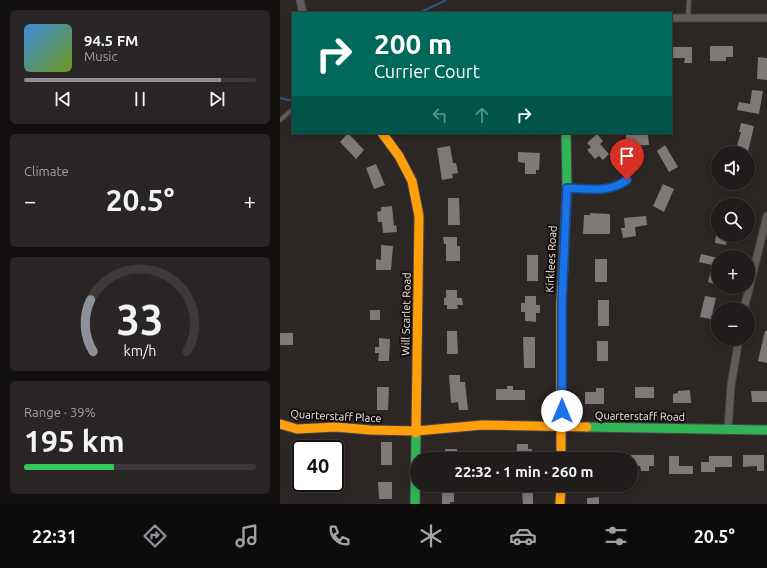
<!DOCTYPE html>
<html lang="en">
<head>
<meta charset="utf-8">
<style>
  body { margin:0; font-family:Ubuntu,sans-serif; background:#292525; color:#f1f3f6; height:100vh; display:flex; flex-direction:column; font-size:15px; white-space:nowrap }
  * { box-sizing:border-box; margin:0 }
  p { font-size:13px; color:#a2a1a3 }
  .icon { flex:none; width:22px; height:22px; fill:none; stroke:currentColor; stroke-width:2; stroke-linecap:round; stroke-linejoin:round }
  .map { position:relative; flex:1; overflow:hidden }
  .sheet { display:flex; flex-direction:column; gap:10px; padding:10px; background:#120f0f; width:280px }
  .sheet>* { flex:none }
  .guide { position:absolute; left:12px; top:12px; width:380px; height:122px; border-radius:0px; box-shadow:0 2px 6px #0003,0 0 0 1px #3e3a3b; background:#00695c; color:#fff; overflow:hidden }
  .controls { position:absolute; left:431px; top:146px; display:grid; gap:8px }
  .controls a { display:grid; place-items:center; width:44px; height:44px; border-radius:50%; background:#211c1c; box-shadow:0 2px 6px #0003,0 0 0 1px #3e3a3b; font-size:20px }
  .speed { position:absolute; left:12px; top:440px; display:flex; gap:8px; font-size:20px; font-weight:700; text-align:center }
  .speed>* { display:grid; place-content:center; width:52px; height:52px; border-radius:50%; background:#211c1c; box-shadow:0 2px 6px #0003,0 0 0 1px #3e3a3b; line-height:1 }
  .speed .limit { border:2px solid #111; border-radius:6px; background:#fff; color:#111 }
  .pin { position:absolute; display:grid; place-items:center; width:34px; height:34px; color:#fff; margin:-41px -17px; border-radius:50% 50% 50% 0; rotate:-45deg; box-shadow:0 0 4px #0007 }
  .pin .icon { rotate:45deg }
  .me { position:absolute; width:44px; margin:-22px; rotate:0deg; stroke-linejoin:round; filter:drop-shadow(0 0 3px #0008) }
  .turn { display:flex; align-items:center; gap:14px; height:84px; padding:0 16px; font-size:18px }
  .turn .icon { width:52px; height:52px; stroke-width:2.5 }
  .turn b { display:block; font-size:28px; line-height:34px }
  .lanes { display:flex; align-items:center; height:38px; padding:0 16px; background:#0003; justify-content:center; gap:20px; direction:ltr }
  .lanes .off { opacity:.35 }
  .big { font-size:30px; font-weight:700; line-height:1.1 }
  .sheet .widget { flex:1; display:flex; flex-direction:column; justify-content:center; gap:6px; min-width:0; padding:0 14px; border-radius:6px; background:#292525 }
  .sheet .dial { align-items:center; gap:0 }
  .dial svg { height:104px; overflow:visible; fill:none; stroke:#3e3a3b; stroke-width:7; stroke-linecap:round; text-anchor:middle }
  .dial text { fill:#f1f3f6; stroke:none }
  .song { display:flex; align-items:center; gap:12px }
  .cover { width:48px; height:48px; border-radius:6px; background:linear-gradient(135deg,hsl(210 70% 55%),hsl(80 70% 35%)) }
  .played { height:4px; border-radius:2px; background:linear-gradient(90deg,#8c9099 85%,#3e3a3b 85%) }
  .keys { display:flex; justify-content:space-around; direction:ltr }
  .heat { display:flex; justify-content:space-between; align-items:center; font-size:22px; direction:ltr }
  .charge { height:6px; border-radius:3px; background:linear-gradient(90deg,#34c759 39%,#3e3a3b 0) }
  .trip { position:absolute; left:130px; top:452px; width:228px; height:40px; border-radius:20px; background:#211c1c; box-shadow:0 2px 6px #0003,0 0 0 1px #3e3a3b; font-weight:700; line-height:40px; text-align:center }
  .tabs { display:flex; height:64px; justify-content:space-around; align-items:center; background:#0d0b0b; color:#a2a1a3 }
  .tabs .icon { width:28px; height:28px }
  .tabs .current { color:#8c9099 }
  .tabs b { font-size:18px; color:#f1f3f6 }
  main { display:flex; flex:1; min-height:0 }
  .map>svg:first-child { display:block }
</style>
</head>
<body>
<main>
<section class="sheet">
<div class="widget">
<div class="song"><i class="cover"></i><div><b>94.5 FM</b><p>Music</p></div></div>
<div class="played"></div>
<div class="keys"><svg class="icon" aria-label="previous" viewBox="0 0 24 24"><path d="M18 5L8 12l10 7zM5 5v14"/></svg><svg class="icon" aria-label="pause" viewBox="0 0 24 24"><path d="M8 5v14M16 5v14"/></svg><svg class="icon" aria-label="next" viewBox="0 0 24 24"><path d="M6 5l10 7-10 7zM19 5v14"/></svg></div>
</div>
<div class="widget"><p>Climate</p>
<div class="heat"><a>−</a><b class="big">20.5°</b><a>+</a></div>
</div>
<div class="widget dial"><svg viewBox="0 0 100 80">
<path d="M14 69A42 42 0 1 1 86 69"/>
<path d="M14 69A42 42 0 0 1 12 29" stroke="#8c9099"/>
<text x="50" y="56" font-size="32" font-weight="700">33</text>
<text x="50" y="72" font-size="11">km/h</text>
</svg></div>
<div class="widget"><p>Range · 39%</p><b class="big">195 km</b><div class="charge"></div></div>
</section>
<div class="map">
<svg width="487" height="504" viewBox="0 0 487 504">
  <rect width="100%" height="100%" fill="#2c2625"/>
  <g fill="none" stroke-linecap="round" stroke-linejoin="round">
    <g stroke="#2e547b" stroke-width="2">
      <polyline points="139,13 166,0"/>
      <polyline points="0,98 13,101"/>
    </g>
  </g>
  <g fill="#7e7878">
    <polygon points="430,46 453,46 453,57 446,57 446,61 430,61"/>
    <polygon points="391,47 412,47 412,63 404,63 405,58 391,58"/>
    <polygon points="478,57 487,58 487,80 477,79"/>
    <polygon points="472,90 483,91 479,114 457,110 459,102 470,104"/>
    <polygon points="461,123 474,126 468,152 456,149 461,132 459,132"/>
    <polygon points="68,133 84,150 76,159 60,142"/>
    <polygon points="346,133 361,133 361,135 368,135 369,145 346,146"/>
    <polygon points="317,134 323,141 320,144 329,154 323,160 319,156 315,159 307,150 311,147 307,143"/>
    <polygon points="385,145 398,167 389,172 377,151"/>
    <polygon points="170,146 173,163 176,163 178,173 172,174 173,178 162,180 157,148"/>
    <polygon points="238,152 260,153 259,170 256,170 256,174 245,174 245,163 238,162"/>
    <polygon points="96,164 105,185 94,189 86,168"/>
    <polygon points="383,184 394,189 384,212 373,206"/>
    <polygon points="168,198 179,198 180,225 168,225"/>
    <polygon points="112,206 114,226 116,225 117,232 103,233 102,222 98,222 97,212 101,211 101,207"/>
    <polygon points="310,213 330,214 330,234 303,234 304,215 310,215"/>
    <polygon points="366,216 367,225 355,227 356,236 343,238 341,228 345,228 344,218"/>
    <polygon points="436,235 448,235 446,245 435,243"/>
    <polygon points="163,237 177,237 177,246 180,246 180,261 166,261 166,244 164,244"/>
    <polygon points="101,245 113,246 111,270 96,270 96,259 101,260"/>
    <polygon points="421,254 438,258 438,285 428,282 432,265 419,262"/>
    <rect x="247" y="255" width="11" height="26"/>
    <rect x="315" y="259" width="12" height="23"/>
    <polygon points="166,290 177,290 177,298 182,298 183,305 177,305 178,309 167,309 167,305 164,305 164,298 166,298"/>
    <polygon points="245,296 256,296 256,305 260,305 260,313 256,313 256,322 245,321 245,312 241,312 241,303 245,303"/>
    <polygon points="425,296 436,298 431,319 420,317"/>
    <rect x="318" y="300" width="11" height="26"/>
    <rect x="90" y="310" width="10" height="10"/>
    <polygon points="167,331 177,331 178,354 167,354"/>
    <polygon points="485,331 487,331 487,363 478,361"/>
    <rect x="0" y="333" width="13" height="12"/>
    <polygon points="243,337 255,337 255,368 244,368"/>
    <polygon points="99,338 110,339 109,361 98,361 99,353 95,353 95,347 99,347"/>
    <rect x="317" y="341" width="11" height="20"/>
    <polygon points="169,375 180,375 180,382 185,382 188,410 179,410 178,402 171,403"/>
    <polygon points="227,386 233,386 233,390 245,390 245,400 216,400 216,389 227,389"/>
    <polygon points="97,387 109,387 108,410 97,410"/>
    <rect x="355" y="387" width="19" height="11"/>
    <polygon points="316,388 324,388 324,404 305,404 305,392 316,392"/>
    <polygon points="410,390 411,403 393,403 393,394 398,393 398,391"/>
    <polygon points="471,391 487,391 487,402 472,402"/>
    <rect x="14" y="442" width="7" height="25"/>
    <rect x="101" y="442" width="11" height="23"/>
    <polygon points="237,444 248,444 248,449 252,449 252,459 241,459 241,457 237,457"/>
    <rect x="165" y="449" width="12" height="10"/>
    <rect x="304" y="453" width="28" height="6"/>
    <polygon points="351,455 374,455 374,466 369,466 369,471 361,471 360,466 351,466"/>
    <polygon points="463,455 484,455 484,471 477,471 477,466 463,467"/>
    <polygon points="389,456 399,456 399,466 413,466 413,474 389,474"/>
    <polygon points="429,456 452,456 452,467 435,467 435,472 421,472 421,462 429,462"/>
    <polygon points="98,482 112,482 112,499 99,499"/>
    <polygon points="162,485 174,485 174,502 170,502 170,504 162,504"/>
    <polygon points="242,491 253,491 253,504 243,504"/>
    <polygon points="319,497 319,504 307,504 307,498"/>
  </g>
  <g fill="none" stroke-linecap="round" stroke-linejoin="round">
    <g stroke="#494443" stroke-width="5.5">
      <g id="lane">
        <polyline points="408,18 409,0"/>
        <polyline points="0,120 13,109"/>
      </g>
    </g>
    <g stroke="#494443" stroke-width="9">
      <g id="street">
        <polyline points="20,0 23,13"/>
        <polyline points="391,18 487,18"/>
        <path d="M287 188C307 189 330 193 347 180"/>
        <polyline points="464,309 487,216"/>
        <polyline points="448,430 451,385 459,339"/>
      </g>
    </g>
    <g stroke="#494443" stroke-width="11">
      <g id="fast">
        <polyline points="283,270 287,188 286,133"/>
        <polyline points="307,427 487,430"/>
        <polyline points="135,504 136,433"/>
      </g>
    </g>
    <g stroke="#494443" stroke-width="11">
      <g id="slow">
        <polyline points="102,133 119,156 132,181 139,216 136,433"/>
        <polyline points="0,424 17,429 56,427 90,430 136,431 202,425 307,427"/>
        <polyline points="281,459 281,302 283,270"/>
        <polyline points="280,504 281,485"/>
      </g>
    </g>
    <use href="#lane" stroke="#615c5b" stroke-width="3.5"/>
    <use href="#street" stroke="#615c5b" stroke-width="7"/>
    <use href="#fast" stroke="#30b455" stroke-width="9"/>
    <use href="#slow" stroke="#ff9f0a" stroke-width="9"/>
  </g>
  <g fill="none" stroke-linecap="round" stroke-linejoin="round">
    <g stroke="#114b97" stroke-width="10">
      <path id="route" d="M282 411V302L287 188C307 189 330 193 347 180"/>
    </g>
    <use href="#route" stroke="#1a73e8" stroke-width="7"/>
  </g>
  <g text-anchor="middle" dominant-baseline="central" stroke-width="4" stroke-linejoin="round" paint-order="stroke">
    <g font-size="11" fill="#f4eceb" stroke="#140f0e">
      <text transform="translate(271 259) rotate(-87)">Kirklees Road</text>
      <text transform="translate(126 314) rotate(-89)">Will Scarlet Road</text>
      <text transform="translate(56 416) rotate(3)">Quarterstaff Place</text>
      <text transform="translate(360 416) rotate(1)">Quarterstaff Road</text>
    </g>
  </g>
</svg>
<div class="controls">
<a><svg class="icon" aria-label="sound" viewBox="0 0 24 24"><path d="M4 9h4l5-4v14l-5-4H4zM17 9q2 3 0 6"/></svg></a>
<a><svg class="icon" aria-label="search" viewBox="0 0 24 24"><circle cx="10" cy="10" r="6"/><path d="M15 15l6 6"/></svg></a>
<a>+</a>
<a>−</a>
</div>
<div class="speed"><div class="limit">40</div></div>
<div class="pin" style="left:347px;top:180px;background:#d93025"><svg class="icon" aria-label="arrive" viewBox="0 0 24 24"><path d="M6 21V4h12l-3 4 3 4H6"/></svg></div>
<svg class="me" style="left:282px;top:411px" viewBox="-20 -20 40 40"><circle r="19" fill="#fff"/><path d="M0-13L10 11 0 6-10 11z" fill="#1a73e8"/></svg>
<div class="trip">22:32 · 1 min · 260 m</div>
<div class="guide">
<div class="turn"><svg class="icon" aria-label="right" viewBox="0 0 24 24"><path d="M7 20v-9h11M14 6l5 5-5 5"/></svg><div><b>200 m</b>Currier Court</div></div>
<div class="lanes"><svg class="icon off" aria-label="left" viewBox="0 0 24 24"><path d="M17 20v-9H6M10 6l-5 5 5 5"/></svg><svg class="icon off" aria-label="ahead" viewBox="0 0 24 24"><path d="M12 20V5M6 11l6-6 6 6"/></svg><svg class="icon" aria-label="right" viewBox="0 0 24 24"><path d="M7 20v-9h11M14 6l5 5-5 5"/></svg></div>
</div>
</div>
</main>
<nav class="tabs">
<b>22:31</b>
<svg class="icon current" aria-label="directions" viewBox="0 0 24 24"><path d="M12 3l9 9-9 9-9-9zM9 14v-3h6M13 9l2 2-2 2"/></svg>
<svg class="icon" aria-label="music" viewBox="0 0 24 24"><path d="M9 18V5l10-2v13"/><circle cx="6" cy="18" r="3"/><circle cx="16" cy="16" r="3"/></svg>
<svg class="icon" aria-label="phone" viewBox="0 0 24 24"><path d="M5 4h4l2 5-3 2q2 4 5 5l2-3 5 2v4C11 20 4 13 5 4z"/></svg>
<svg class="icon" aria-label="climate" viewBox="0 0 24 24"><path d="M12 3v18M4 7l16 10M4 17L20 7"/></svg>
<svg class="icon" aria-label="car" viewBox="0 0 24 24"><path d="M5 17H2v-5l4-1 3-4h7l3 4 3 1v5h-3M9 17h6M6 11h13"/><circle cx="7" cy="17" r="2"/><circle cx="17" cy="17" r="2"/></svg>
<svg class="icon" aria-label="filters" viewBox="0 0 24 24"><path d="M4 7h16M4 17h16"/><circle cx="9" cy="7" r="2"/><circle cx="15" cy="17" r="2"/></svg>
<b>20.5°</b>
</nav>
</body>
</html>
